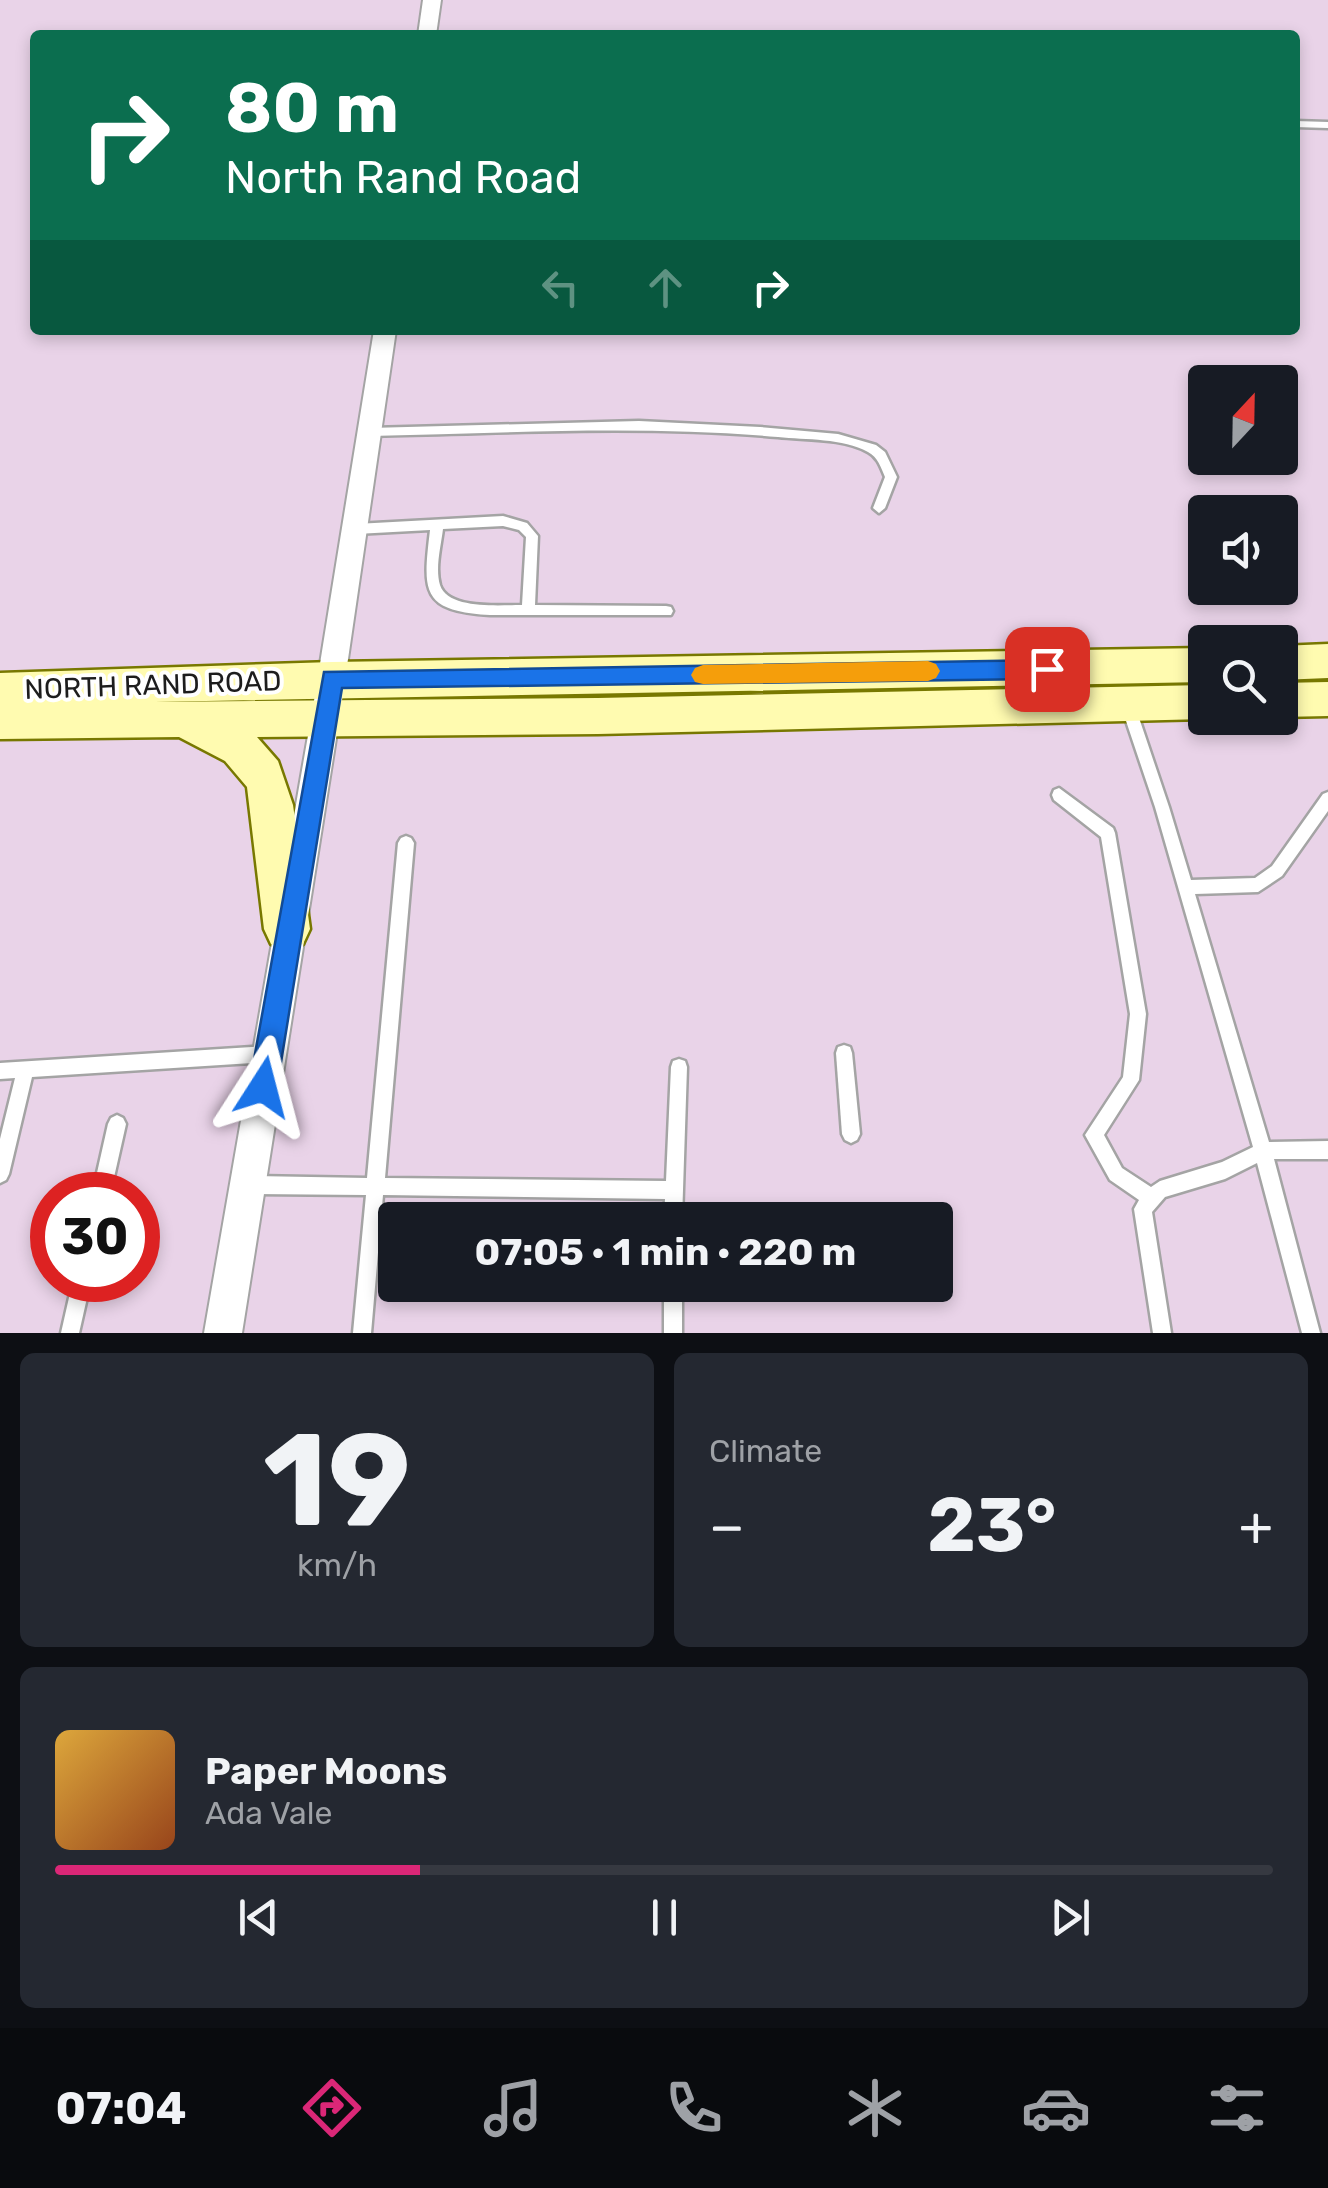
<!DOCTYPE html>
<html lang="en">
<head>
<meta charset="utf-8">
<style>
  body { margin:0; font-family:Rubik,sans-serif; background:#242831; color:#f1f3f6; height:100vh; display:flex; flex-direction:column; font-size:38px; white-space:nowrap }
  * { box-sizing:border-box; margin:0 }
  p { font-size:32px; color:#9ea1a6 }
  .icon { flex:none; width:55px; height:55px; fill:none; stroke:currentColor; stroke-width:2; stroke-linecap:round; stroke-linejoin:round }
  .map { position:relative; height:1333px; overflow:hidden }
  .panel { display:flex; flex-direction:column; gap:20px; padding:20px; background:#0d0f14; flex:1 }
  .panel>* { flex:none }
  .banner { position:absolute; left:30px; top:30px; width:1270px; height:305px; border-radius:10px; box-shadow:0 5px 15px #0003; background:#0b6e4f; color:#fff; overflow:hidden }
  .needle { width:65px; rotate:22deg }
  .controls { position:absolute; left:1188px; top:365px; display:grid; gap:20px }
  .controls a { display:grid; place-items:center; width:110px; height:110px; border-radius:10px; background:#171b24; box-shadow:0 5px 15px #0003; font-size:50px }
  .speed { position:absolute; left:30px; top:1172px; display:flex; gap:20px; font-size:50px; font-weight:700; text-align:center }
  .speed>* { display:grid; place-content:center; width:130px; height:130px; border-radius:50%; background:#171b24; box-shadow:0 5px 15px #0003; line-height:1 }
  .speed .limit { border:15px solid #d22; background:#fff; color:#111 }
  .pin { position:absolute; display:grid; place-items:center; width:85px; height:85px; color:#fff; margin:-42px; border-radius:20px; box-shadow:0 5px 15px #0006 }
  .me { position:absolute; width:110px; margin:-55px; rotate:9deg; stroke-linejoin:round; filter:drop-shadow(0 0 8px #0008) }
  .turn { display:flex; align-items:center; gap:35px; height:210px; padding:0 30px; font-size:45px }
  .turn .icon { width:130px; height:130px; stroke-width:2.5 }
  .turn b { display:block; font-size:70px; line-height:85px }
  .lanes { display:flex; align-items:center; height:95px; padding:0 30px; background:#0003; justify-content:center; gap:50px; direction:ltr }
  .lanes .off { opacity:.35 }
  .big { font-size:75px; font-weight:700; line-height:1.1 }
  .panel .card { flex:1; display:flex; flex-direction:column; justify-content:center; gap:15px; min-width:0; padding:0 35px; border-radius:15px; background:#242831 }
  .panel .dial { align-items:center; gap:0 }
  .dial b { font-size:130px; line-height:1 }
  .song { display:flex; align-items:center; gap:30px }
  .cover { width:120px; height:120px; border-radius:15px; background:linear-gradient(135deg,hsl(40 70% 55%),hsl(20 70% 35%)) }
  .played { height:10px; border-radius:5px; background:linear-gradient(90deg,#db2777 30%,#363941 30%) }
  .keys { display:flex; justify-content:space-around; direction:ltr }
  .heat { display:flex; justify-content:space-between; align-items:center; font-size:55px; direction:ltr }
  .panel .tiles { flex:1; display:grid; gap:20px; grid-template-columns:1fr 1fr }
  .card:last-child { grid-column:span 2 }
  .trip { position:absolute; left:378px; top:1202px; width:575px; height:100px; border-radius:10px; background:#171b24; box-shadow:0 5px 15px #0003; font-weight:700; line-height:100px; text-align:center }
  .menu { display:flex; height:160px; justify-content:space-around; align-items:center; background:#090b0e; color:#9ea1a6 }
  .menu .icon { width:70px; height:70px }
  .menu .active { color:#db2777 }
  .menu b { font-size:45px; color:#f1f3f6 }
  .map>svg:first-child { display:block }
</style>
</head>
<body>
<div class="map">
<svg width="1328" height="1333" viewBox="0 0 1328 1333">
  <rect width="100%" height="100%" fill="#efe9e2"/>
  <path fill="#e9d3e8" fill-rule="evenodd" d="M0 0H1328V1333H0ZM35 35H1295V330H35ZM1205 382H1280V458H1205ZM1205 512H1280V588H1205ZM1205 642H1280V718H1205ZM52 1195H138V1280H52ZM395 1220H935V1285H395Z"/>
  <g fill="none" stroke-linecap="round" stroke-linejoin="round">
    <g stroke="#a4a4a4" stroke-width="5">
      <g id="lane">
        <polygon points="1295,121 1328,122 1328,128 1295,127"/>
        <path d="M639 421 760 427 838 434 876 445 885 452 897 477 885 508 879 513 873 508 885 477C881 468 878 457 868 452 843 438 806 440 778 437 642 425 506 433 370 436L364 432 370 428Z"/>
        <path d="M503 516 527 523 538 536 535 605 666 606 671 607 673 611 671 615H490C420 611 423 591 430 530L356 534 350 529 356 524ZM503 526 519 530 526 537 522 605C501 605 448 610 440 585 435 568 441 546 443 529Z"/>
        <polygon points="1127,697 1132,699 1134,703 1169,807 1191,880 1255,878 1272,866 1323,794 1328,792 1328,811 1282,876 1258,892 1195,894 1269,1142 1328,1141 1328,1159 1274,1159 1320,1333 1302,1333 1257,1163 1225,1179 1165,1197 1152,1212 1171,1333 1153,1333 1134,1209 1139,1200 1110,1180 1085,1135 1123,1077 1130,1014 1101,837 1054,800 1052,795 1054,790 1059,788 1113,828 1115,833 1146,1014 1139,1080 1104,1135 1122,1168 1151,1187 1160,1181 1222,1162 1253,1147 1155,807 1120,703 1122,699"/>
        <polygon points="406,836 411,838 414,843 385,1178 666,1181 671,1067 673,1061 679,1059 685,1061 687,1067 682,1220 664,1220 665,1199 383,1195 371,1333 353,1333 366,1195 248,1194 242,1191 239,1185 242,1179 248,1176 367,1178 398,843 401,838"/>
        <polygon points="844,1045 850,1047 852,1053 860,1134 857,1140 851,1143 845,1140 842,1134 836,1053 838,1047"/>
        <polygon points="267,1046 273,1048 275,1054 273,1060 267,1062 32,1077 9,1174 6,1180 0,1183 0,1139 15,1078 0,1079 0,1063"/>
        <polygon points="117,1115 123,1118 126,1124 110,1195 92,1195 108,1124 111,1118"/>
        <polygon points="73,1280 91,1280 79,1333 61,1333"/>
        <rect x="664" y="1285" width="18" height="48"/>
      </g>
    </g>
    <g stroke="#a4a4a4" stroke-width="4">
      <g id="street">
        <polygon points="423,0 441,0 436,35 418,35"/>
        <polygon points="374,330 396,330 341,707 242,1333 204,1333 313,707"/>
      </g>
    </g>
    <g stroke="#787800" stroke-width="5">
      <g id="secondary">
        <polygon points="1328,644 1328,678 1280,680 1280,646"/>
        <polygon points="1205,648 1205,682 155,702 598,698 1205,685 1205,718 1210,718 1205,719 598,734 257,737 278,761 293,805 310,929 303,944 287,951 271,944 264,929 247,787 225,761 179,737 0,739 0,673 332,662"/>
        <polygon points="1328,682 1328,716 1280,717 1280,683"/>
      </g>
    </g>
    <use href="#lane" fill="#fff" fill-rule="evenodd"/>
    <use href="#street" fill="#fff" fill-rule="evenodd"/>
    <use href="#secondary" fill="#fffbb0" fill-rule="evenodd"/>
  </g>
  <polygon fill="#1a73e8" stroke="#114b97" stroke-width="2.5" points="1047,660 1055,662 1058,669 1055,676 1047,679 342,688 277,1087 273,1097 263,1101 253,1097 249,1087 324,672"/>
  <polygon fill="#f59e0b" points="928,661 936,664 940,671 936,678 928,681 703,684 695,682 691,675 695,668 703,665"/>
  <g text-anchor="middle" dominant-baseline="central" stroke-width="8" stroke-linejoin="round" paint-order="stroke">
    <g font-size="28" fill="#1d1d1d" stroke="#fff">
      <text transform="translate(153 685) rotate(-2)">NORTH RAND ROAD</text>
    </g>
  </g>
</svg>
<div class="controls">
<a><svg class="needle" viewBox="-14 -14 28 28"><path d="M0-13l5 13h-10z" fill="#e53935"/><path d="M0 13l5-13h-10z" fill="#9ea1a6"/></svg></a>
<a><svg class="icon" aria-label="sound" viewBox="0 0 24 24"><path d="M4 9h4l5-4v14l-5-4H4zM17 9q2 3 0 6"/></svg></a>
<a><svg class="icon" aria-label="search" viewBox="0 0 24 24"><circle cx="10" cy="10" r="6"/><path d="M15 15l6 6"/></svg></a>
</div>
<div class="speed"><div class="limit">30</div></div>
<div class="pin" style="left:1047px;top:669px;background:#d93025"><svg class="icon" aria-label="arrive" viewBox="0 0 24 24"><path d="M6 21V4h12l-3 4 3 4H6"/></svg></div>
<svg class="me" style="left:263px;top:1087px" viewBox="-20 -20 40 40"><path d="M0-17L14 15 0 8-14 15z" fill="#1a73e8" stroke="#fff" stroke-width="4"/></svg>
<div class="trip">07:05 · 1 min · 220 m</div>
<div class="banner">
<div class="turn"><svg class="icon" aria-label="right" viewBox="0 0 24 24"><path d="M7 20v-9h11M14 6l5 5-5 5"/></svg><div><b>80 m</b>North Rand Road</div></div>
<div class="lanes"><svg class="icon off" aria-label="left" viewBox="0 0 24 24"><path d="M17 20v-9H6M10 6l-5 5 5 5"/></svg><svg class="icon off" aria-label="ahead" viewBox="0 0 24 24"><path d="M12 20V5M6 11l6-6 6 6"/></svg><svg class="icon" aria-label="right" viewBox="0 0 24 24"><path d="M7 20v-9h11M14 6l5 5-5 5"/></svg></div>
</div>
</div>
<section class="panel">
<div class="tiles">
<div class="card dial"><b>19</b><p>km/h</p></div>
<div class="card"><p>Climate</p>
<div class="heat"><a>−</a><b class="big">23°</b><a>+</a></div>
</div>
<div class="card">
<div class="song"><i class="cover"></i><div><b>Paper Moons</b><p>Ada Vale</p></div></div>
<div class="played"></div>
<div class="keys"><svg class="icon" aria-label="previous" viewBox="0 0 24 24"><path d="M18 5L8 12l10 7zM5 5v14"/></svg><svg class="icon" aria-label="pause" viewBox="0 0 24 24"><path d="M8 5v14M16 5v14"/></svg><svg class="icon" aria-label="next" viewBox="0 0 24 24"><path d="M6 5l10 7-10 7zM19 5v14"/></svg></div>
</div>
</div>
</section>
<nav class="menu">
<b>07:04</b>
<svg class="icon active" aria-label="directions" viewBox="0 0 24 24"><path d="M12 3l9 9-9 9-9-9zM9 14v-3h6M13 9l2 2-2 2"/></svg>
<svg class="icon" aria-label="music" viewBox="0 0 24 24"><path d="M9 18V5l10-2v13"/><circle cx="6" cy="18" r="3"/><circle cx="16" cy="16" r="3"/></svg>
<svg class="icon" aria-label="phone" viewBox="0 0 24 24"><path d="M5 4h4l2 5-3 2q2 4 5 5l2-3 5 2v4C11 20 4 13 5 4z"/></svg>
<svg class="icon" aria-label="climate" viewBox="0 0 24 24"><path d="M12 3v18M4 7l16 10M4 17L20 7"/></svg>
<svg class="icon" aria-label="car" viewBox="0 0 24 24"><path d="M5 17H2v-5l4-1 3-4h7l3 4 3 1v5h-3M9 17h6M6 11h13"/><circle cx="7" cy="17" r="2"/><circle cx="17" cy="17" r="2"/></svg>
<svg class="icon" aria-label="filters" viewBox="0 0 24 24"><path d="M4 7h16M4 17h16"/><circle cx="9" cy="7" r="2"/><circle cx="15" cy="17" r="2"/></svg>
</nav>
</body>
</html>
